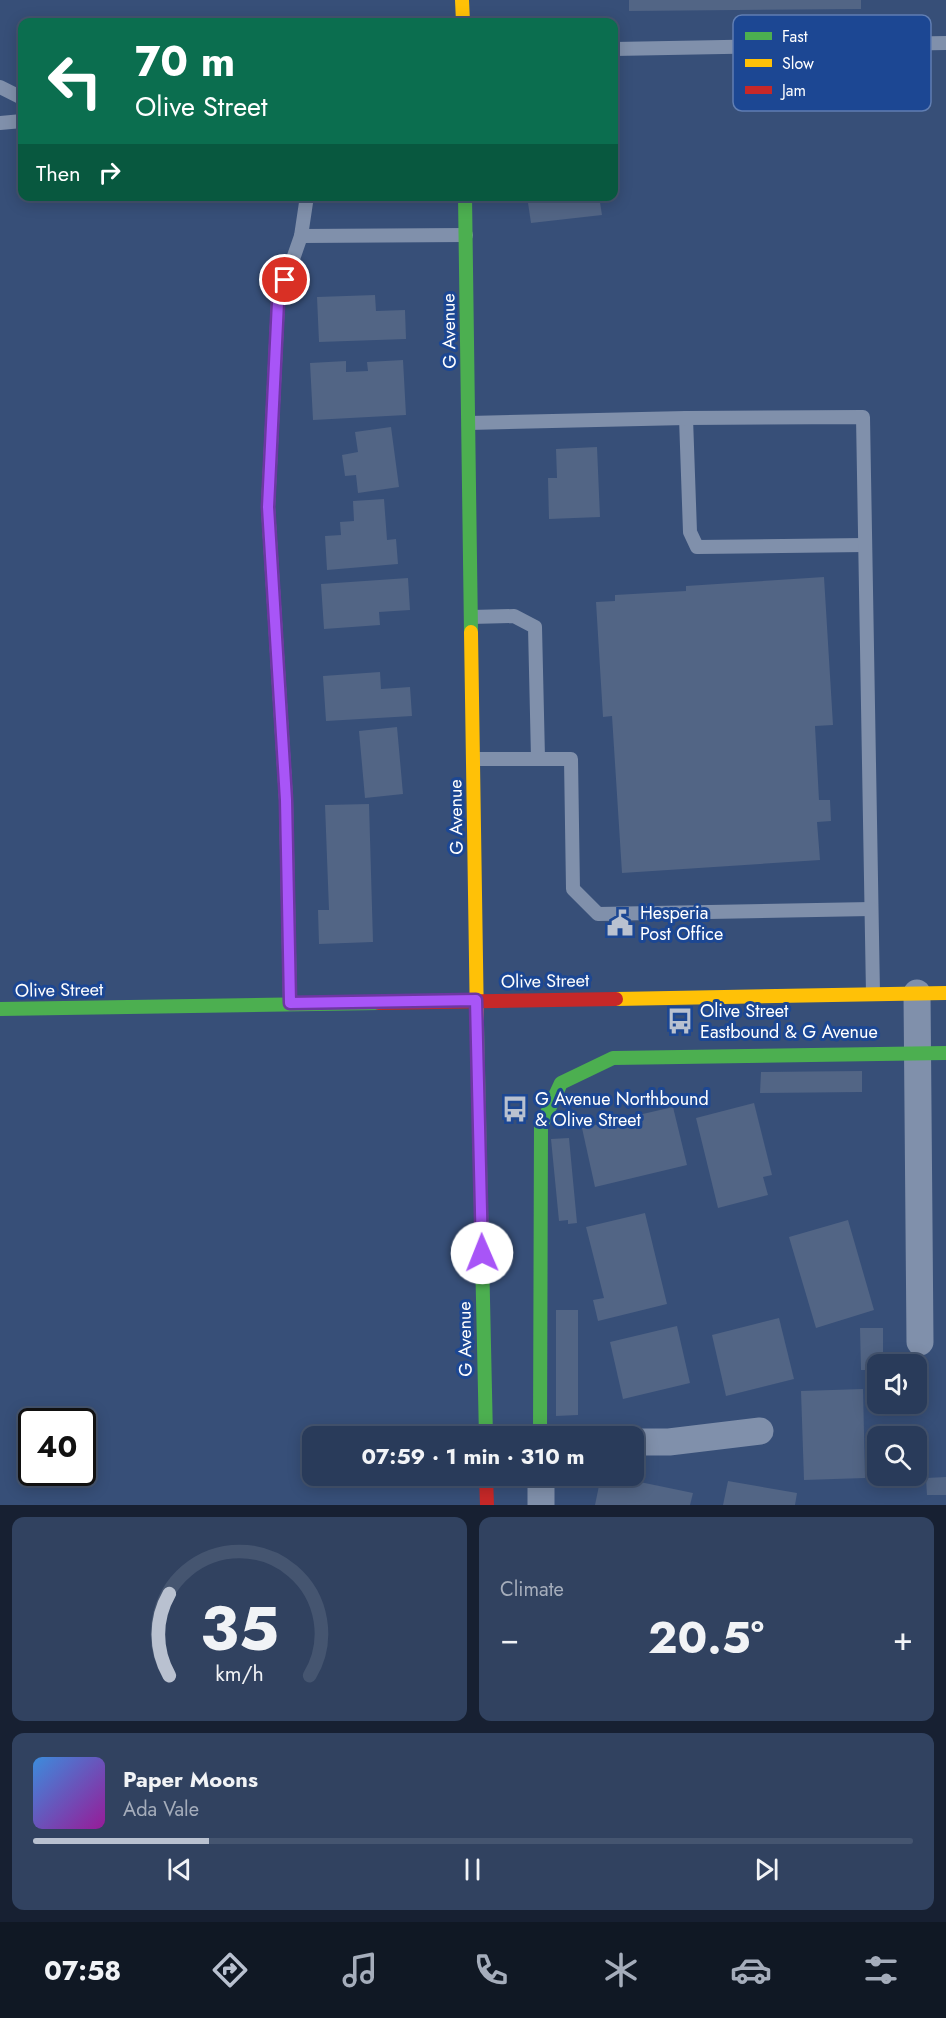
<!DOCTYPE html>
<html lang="en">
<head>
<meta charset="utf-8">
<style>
  body { margin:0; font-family:Jost,sans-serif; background:#314260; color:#f1f3f6; height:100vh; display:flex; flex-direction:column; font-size:22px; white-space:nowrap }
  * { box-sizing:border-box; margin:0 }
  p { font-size:20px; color:#a5adbb }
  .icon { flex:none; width:33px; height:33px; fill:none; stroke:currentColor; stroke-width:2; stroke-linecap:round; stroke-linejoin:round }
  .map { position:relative; height:1505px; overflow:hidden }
  .panel { display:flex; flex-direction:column; gap:12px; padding:12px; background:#172032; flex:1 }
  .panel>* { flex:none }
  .hud { position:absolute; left:18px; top:18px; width:600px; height:183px; border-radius:12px; box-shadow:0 3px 15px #0003,0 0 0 2px #455570; background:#0b6e4f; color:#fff; overflow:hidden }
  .fabs { position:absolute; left:867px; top:1354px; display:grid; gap:12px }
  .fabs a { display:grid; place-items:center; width:60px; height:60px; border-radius:12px; background:#293b5a; box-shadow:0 3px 15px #0003,0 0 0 2px #455570; font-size:30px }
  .speed { position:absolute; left:18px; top:1408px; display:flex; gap:12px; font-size:30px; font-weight:700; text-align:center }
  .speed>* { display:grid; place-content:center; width:78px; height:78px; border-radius:50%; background:#293b5a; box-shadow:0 3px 15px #0003,0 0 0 2px #455570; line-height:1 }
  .speed .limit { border:3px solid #111; border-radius:9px; background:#fff; color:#111 }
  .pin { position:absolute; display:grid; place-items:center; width:51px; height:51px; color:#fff; margin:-26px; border:3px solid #fff; border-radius:50%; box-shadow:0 2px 6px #0007 }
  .me { position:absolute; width:66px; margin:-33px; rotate:359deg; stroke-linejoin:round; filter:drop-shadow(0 0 4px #0008) }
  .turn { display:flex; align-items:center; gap:21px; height:126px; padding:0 18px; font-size:27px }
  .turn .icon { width:78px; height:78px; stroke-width:2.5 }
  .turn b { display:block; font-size:42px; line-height:51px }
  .then { display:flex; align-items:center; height:57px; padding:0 18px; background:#0003; gap:12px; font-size:22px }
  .big { font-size:45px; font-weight:700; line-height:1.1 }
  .panel .widget { flex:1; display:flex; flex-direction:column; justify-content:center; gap:9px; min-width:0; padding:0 21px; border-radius:12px; background:#314260 }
  .panel .dial { align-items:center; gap:0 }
  .dial svg { height:156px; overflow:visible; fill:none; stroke:#455570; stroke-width:7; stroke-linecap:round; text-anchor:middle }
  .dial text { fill:#f1f3f6; stroke:none }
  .song { display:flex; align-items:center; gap:18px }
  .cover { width:72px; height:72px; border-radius:9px; background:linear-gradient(135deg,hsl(210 70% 55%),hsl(300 70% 35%)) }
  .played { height:6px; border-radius:3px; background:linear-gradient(90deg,#b9c1d0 20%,#455570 20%) }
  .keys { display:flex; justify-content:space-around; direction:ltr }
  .heat { display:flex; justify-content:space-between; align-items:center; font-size:33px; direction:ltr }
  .panel .tiles { flex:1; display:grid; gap:12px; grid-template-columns:1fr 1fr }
  .widget:last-child { grid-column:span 2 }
  .trip { position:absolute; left:302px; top:1426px; width:342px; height:60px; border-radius:12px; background:#293b5a; box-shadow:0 3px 15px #0003,0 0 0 2px #455570; font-weight:700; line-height:60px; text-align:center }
  .tab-bar { display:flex; height:96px; justify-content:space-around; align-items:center; background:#101824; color:#a5adbb }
  .tab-bar .icon { width:42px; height:42px }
  .tab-bar .active { color:#b9c1d0 }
  .tab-bar b { font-size:27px; color:#f1f3f6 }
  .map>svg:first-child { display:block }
</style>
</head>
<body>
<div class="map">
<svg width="946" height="1505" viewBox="0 0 946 1505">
  <rect width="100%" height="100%" fill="#374f78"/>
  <g fill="#526585">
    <polygon points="629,0 861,0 861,9 629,11"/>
    <polygon points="527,196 599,196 602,215 531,223"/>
    <polygon points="375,295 376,311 405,310 406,339 319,342 317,297"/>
    <polygon points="403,360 406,415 313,420 310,363 346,361 346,372 368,371 367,362"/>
    <polygon points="391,427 399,487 358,493 356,475 345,476 342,455 358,452 355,432"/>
    <polygon points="597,447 600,517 549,519 548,478 557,478 556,449"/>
    <polygon points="384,499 387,540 396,539 398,564 327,570 325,536 341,535 340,522 354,521 353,501"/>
    <polygon points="824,577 833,725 815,726 819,800 830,800 831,821 817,822 820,860 622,873 612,716 603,717 596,602 615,601 615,595 686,591 686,586"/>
    <polygon points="408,578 410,610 379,612 380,625 324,629 321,584"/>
    <polygon points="380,672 381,689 410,687 412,716 326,721 323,676"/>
    <polygon points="397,727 403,794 365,798 359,731"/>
    <polygon points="369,804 373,942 319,944 318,910 329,910 325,805"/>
    <polygon points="862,1071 862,1092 760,1093 761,1072"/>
    <polygon points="754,1103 772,1175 763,1177 768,1195 718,1208 696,1118"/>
    <polygon points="673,1107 687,1165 595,1187 582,1128"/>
    <polygon points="569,1138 577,1223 568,1224 568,1220 559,1221 551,1139"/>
    <polygon points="645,1213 667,1304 598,1321 593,1300 604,1298 586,1227"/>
    <polygon points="848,1220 874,1310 816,1328 789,1237"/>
    <polygon points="556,1310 578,1310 578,1415 556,1416"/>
    <polygon points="779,1318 794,1379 726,1396 712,1335"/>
    <polygon points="677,1326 690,1383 623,1399 610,1342"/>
    <polygon points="860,1328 883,1328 883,1365 878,1365 878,1370 861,1370"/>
    <polygon points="863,1389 865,1478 804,1480 801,1391"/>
    <polygon points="601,1476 611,1476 693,1493 690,1505 595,1505"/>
    <polygon points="946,1477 946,1495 927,1495 926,1478"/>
    <polygon points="728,1481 797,1493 795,1505 723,1505"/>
  </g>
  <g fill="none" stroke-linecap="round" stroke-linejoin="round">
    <g stroke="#8090ab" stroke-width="14">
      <polyline points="614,49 946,43"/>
      <polyline points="0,87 22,98"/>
      <polyline points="0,123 22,121"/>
      <polyline points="301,236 307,196"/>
      <polyline points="686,418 690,532 697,547 865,545"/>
      <polyline points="469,423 686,418 863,417 873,994"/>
      <polyline points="471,617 514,616 535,627 538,758"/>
      <polyline points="473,759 571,759 573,889 598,914 871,909"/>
      <polyline points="290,1003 286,800 268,507 278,302 301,236 466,235"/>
    </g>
    <g stroke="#8090ab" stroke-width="27">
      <polyline points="917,993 920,1342"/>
      <polyline points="633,1442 669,1442 760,1431"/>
      <polyline points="541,1476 541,1505"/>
    </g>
    <g stroke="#4caf50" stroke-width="14">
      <polyline points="465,196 471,632"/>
      <polyline points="0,1009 379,1003"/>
      <polyline points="477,1025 486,1437"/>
      <polyline points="540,1437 541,1126 561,1083 613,1058 946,1053"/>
    </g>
    <g stroke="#ffc107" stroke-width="14">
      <polyline points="462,0 463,22"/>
      <polyline points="471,632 477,1025"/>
      <polyline points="616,999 946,993"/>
    </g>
    <g stroke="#c62828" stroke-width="14">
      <polyline points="379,1003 616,999"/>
      <polyline points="486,1476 487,1505"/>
    </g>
  </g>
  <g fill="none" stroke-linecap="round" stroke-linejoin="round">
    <g stroke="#6d37a1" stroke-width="15">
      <polyline id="route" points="285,280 278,302 268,507 286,800 290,1003 476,1000 482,1253"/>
    </g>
    <use href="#route" stroke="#a855f7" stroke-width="10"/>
  </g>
  <defs>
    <g id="civic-bare" transform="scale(2.07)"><path d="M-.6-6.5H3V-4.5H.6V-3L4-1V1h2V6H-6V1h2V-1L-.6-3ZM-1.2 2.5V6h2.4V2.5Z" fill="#b9c1d0" stroke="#1c4793" stroke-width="2.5" paint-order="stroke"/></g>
    <g id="bus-bare" transform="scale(2.07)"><path d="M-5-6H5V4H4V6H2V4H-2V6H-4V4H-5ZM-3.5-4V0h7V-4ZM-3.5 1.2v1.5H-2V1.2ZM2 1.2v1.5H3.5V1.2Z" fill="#b9c1d0" stroke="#1c4793" stroke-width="2.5" paint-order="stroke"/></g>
  </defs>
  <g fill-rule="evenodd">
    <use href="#civic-bare" x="620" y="923"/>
    <use href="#bus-bare" x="680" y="1021"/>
    <use href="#bus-bare" x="515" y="1109"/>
  </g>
  <g text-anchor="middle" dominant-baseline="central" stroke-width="6" stroke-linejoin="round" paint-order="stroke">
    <g font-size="18" fill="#fff" stroke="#1c4793">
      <text transform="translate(449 331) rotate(-91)">G Avenue</text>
      <text transform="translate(456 817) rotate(-91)">G Avenue</text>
      <text transform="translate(545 981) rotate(-1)">Olive Street</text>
      <text transform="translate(59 990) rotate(-1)">Olive Street</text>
      <text transform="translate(465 1339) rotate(-91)">G Avenue</text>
    </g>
    <g font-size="18" fill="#fff" stroke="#1c4793" text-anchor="start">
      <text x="640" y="913">Hesperia<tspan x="640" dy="21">Post Office</tspan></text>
      <text x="700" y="1011">Olive Street<tspan x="700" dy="21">Eastbound &amp; G Avenue</tspan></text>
      <text x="535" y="1099">G Avenue Northbound<tspan x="535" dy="21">&amp; Olive Street</tspan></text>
    </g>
  </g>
  <rect x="733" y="15" width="198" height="96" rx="9" fill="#1c4793" stroke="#607eb3" stroke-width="1.5"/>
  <rect x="745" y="32" width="27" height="8" fill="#4caf50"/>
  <rect x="745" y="59" width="27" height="8" fill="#ffc107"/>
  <rect x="745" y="86" width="27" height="8" fill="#c62828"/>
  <g font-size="16" fill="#fff">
    <text x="782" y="42">Fast</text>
    <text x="782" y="69">Slow</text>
    <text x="782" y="96">Jam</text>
  </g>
</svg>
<div class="fabs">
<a><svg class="icon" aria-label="sound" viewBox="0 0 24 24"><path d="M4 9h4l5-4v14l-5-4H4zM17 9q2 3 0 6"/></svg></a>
<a><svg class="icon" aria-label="search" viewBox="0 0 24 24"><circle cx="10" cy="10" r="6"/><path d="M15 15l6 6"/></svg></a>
</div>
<div class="speed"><div class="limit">40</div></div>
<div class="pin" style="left:285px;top:280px;background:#d93025"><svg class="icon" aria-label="arrive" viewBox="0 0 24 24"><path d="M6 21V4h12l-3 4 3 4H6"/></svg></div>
<svg class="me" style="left:482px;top:1253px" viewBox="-20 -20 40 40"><circle r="19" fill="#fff"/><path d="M0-13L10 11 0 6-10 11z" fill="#a855f7"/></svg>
<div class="trip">07:59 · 1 min · 310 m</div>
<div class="hud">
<div class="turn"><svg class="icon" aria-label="left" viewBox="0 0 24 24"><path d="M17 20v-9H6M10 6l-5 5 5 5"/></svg><div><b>70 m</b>Olive Street</div></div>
<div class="then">Then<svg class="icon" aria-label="right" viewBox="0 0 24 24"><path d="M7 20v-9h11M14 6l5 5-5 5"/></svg></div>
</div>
</div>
<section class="panel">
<div class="tiles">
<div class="widget dial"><svg viewBox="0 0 100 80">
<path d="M14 69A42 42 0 1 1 86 69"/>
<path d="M14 69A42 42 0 0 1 14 27" stroke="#b9c1d0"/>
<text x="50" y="56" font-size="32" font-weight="700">35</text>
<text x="50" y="72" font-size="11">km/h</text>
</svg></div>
<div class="widget"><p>Climate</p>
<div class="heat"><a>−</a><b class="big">20.5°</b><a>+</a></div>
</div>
<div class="widget">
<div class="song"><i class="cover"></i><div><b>Paper Moons</b><p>Ada Vale</p></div></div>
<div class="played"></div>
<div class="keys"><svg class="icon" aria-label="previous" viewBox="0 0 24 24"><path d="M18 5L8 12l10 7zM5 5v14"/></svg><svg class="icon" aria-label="pause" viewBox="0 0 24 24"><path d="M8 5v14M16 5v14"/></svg><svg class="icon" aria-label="next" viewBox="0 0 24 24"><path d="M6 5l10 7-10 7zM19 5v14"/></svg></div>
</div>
</div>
</section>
<nav class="tab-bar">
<b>07:58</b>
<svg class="icon active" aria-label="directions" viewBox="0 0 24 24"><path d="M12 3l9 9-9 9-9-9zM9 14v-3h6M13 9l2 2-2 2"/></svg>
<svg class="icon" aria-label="music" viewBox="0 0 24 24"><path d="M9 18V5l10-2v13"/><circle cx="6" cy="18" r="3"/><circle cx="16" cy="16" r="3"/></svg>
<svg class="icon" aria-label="phone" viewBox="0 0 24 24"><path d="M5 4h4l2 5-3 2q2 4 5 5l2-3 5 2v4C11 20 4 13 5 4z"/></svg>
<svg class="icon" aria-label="climate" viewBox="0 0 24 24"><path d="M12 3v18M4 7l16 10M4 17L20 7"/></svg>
<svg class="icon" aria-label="car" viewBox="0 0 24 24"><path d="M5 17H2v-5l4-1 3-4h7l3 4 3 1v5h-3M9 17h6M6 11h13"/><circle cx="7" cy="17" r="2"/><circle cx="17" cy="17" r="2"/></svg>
<svg class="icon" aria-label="filters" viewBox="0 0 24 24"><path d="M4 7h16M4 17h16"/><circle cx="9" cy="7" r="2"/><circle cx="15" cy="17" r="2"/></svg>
</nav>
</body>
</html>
